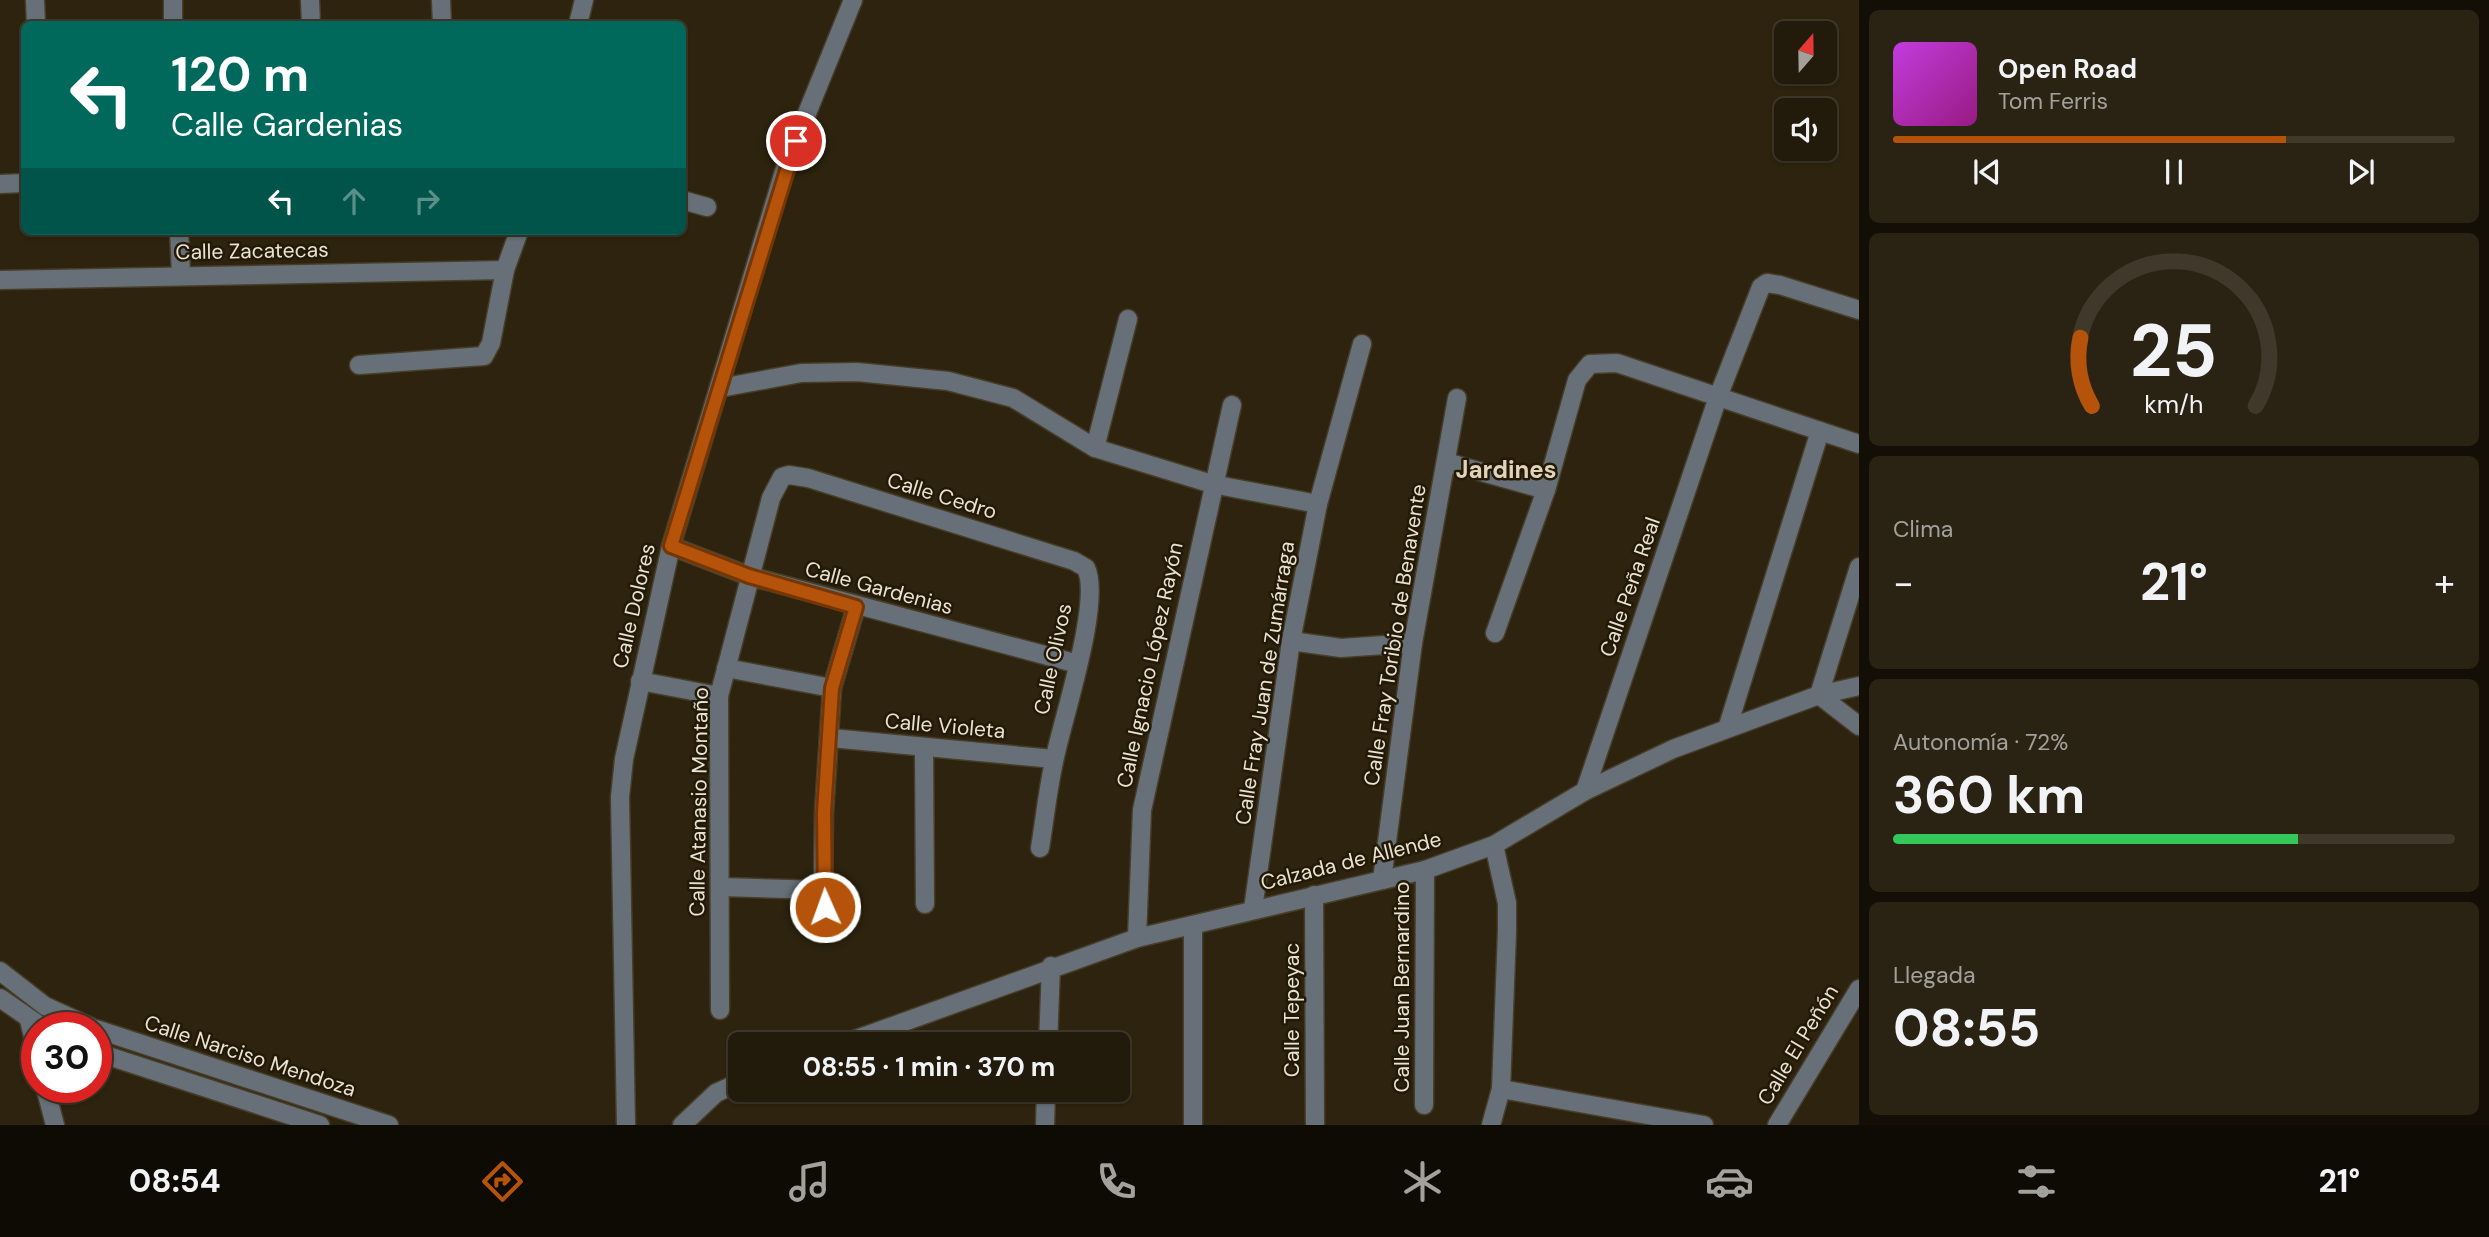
<!DOCTYPE html>
<html lang="es">
<head>
<meta charset="utf-8">
<style>
  body { margin:0; font-family:"DM Sans",sans-serif; background:#2a2313; color:#f1f3f6; height:100vh; display:flex; flex-direction:column; font-size:26px; white-space:nowrap }
  * { box-sizing:border-box; margin:0 }
  p { font-size:23px; color:#a2a19c }
  .icon { flex:none; width:38px; height:38px; fill:none; stroke:currentColor; stroke-width:2; stroke-linecap:round; stroke-linejoin:round }
  .map { position:relative; flex:1; overflow:hidden }
  .details { display:flex; flex-direction:column; gap:10px; padding:10px; background:#130e06; width:630px }
  .details>* { flex:none }
  .guide { position:absolute; left:21px; top:21px; width:665px; height:214px; border-radius:10px; box-shadow:0 2px 5px #0004,0 0 0 2px #3f382b; background:#00695c; color:#fff; overflow:hidden }
  .needle { width:46px; rotate:20deg }
  .fabs { position:absolute; left:1774px; top:21px; display:grid; gap:14px }
  .fabs a { display:grid; place-items:center; width:63px; height:63px; border-radius:10px; background:#221a0a; box-shadow:0 2px 5px #0004,0 0 0 2px #3f382b; font-size:35px }
  .speed { position:absolute; left:21px; top:1012px; display:flex; gap:14px; font-size:35px; font-weight:700; text-align:center }
  .speed>* { display:grid; place-content:center; width:91px; height:91px; border-radius:50%; background:#221a0a; box-shadow:0 2px 5px #0004,0 0 0 2px #3f382b; line-height:1 }
  .speed .limit { border:10px solid #d22; background:#fff; color:#111 }
  .pin { position:absolute; display:grid; place-items:center; width:60px; height:60px; color:#fff; margin:-30px; border:4px solid #fff; border-radius:50%; box-shadow:0 2px 7px #0007 }
  .me { position:absolute; width:77px; margin:-38px; rotate:358deg; stroke-linejoin:round; filter:drop-shadow(0 0 5px #0008) }
  .turn { display:flex; align-items:center; gap:24px; height:147px; padding:0 35px; font-size:32px }
  .turn .icon { width:91px; height:91px; stroke-width:2.5 }
  .turn b { display:block; font-size:49px; line-height:60px }
  .lanes { display:flex; align-items:center; height:66px; padding:0 35px; background:#0003; justify-content:center; gap:35px; direction:ltr }
  .lanes .off { opacity:.35 }
  .big { font-size:52px; font-weight:700; line-height:1.1 }
  .details .widget { flex:1; display:flex; flex-direction:column; justify-content:center; gap:10px; min-width:0; padding:0 24px; border-radius:10px; background:#2a2313 }
  .details .dial { align-items:center; gap:0 }
  .dial svg { height:182px; overflow:visible; fill:none; stroke:#3f382b; stroke-width:7; stroke-linecap:round; text-anchor:middle }
  .dial text { fill:#f1f3f6; stroke:none }
  .song { display:flex; align-items:center; gap:21px }
  .cover { width:84px; height:84px; border-radius:10px; background:linear-gradient(135deg,hsl(290 70% 55%),hsl(310 70% 35%)) }
  .played { height:7px; border-radius:4px; background:linear-gradient(90deg,#b45309 70%,#3f382b 70%) }
  .keys { display:flex; justify-content:space-around; direction:ltr }
  .heat { display:flex; justify-content:space-between; align-items:center; font-size:38px; direction:ltr }
  .charge { height:10px; border-radius:5px; background:linear-gradient(90deg,#34c759 72%,#3f382b 0) }
  .trip { position:absolute; left:728px; top:1032px; width:402px; height:70px; border-radius:10px; background:#221a0a; box-shadow:0 2px 5px #0004,0 0 0 2px #3f382b; font-weight:700; line-height:70px; text-align:center }
  .tabs { display:flex; height:112px; justify-content:space-around; align-items:center; background:#0e0a04; color:#a2a19c }
  .tabs .icon { width:49px; height:49px }
  .tabs .on { color:#b45309 }
  .tabs b { font-size:32px; color:#f1f3f6 }
  main { display:flex; flex:1; min-height:0 }
  .map>svg:first-child { display:block }
</style>
</head>
<body>
<main>
<div class="map">
<svg width="1859" height="1125" viewBox="0 0 1859 1125">
  <rect width="100%" height="100%" fill="#2d230e"/>
  <g fill="none" stroke-linecap="round" stroke-linejoin="round">
    <g stroke="#473e2a" stroke-width="21">
      <g id="minor">
        <polyline points="35,0 36,24"/>
        <polyline points="173,0 173,24"/>
        <polyline points="310,0 311,24"/>
        <polyline points="441,0 442,24"/>
        <polyline points="578,24 584,0"/>
        <polyline points="0,184 24,183"/>
        <polyline points="682,200 707,207"/>
        <polyline points="179,231 181,274"/>
        <polyline points="0,280 505,270"/>
        <polyline points="359,365 484,356 491,343 505,270 519,231"/>
        <polyline points="720,388 801,373 857,372 948,381 1013,398 1095,448 1212,484 1318,504"/>
        <polyline points="1095,448 1128,319"/>
        <polyline points="1446,462 1546,490"/>
        <polyline points="671,546 749,576 1078,664"/>
        <polyline points="1859,567 1819,695 1859,726"/>
        <polyline points="1495,633 1546,490 1577,380 1590,364 1617,363 1859,444"/>
        <polyline points="1291,641 1341,648 1413,643"/>
        <polyline points="726,668 832,688"/>
        <polyline points="640,681 719,696"/>
        <polyline points="1728,726 1820,431"/>
        <polyline points="831,738 1054,759"/>
        <polyline points="924,747 925,904"/>
        <polyline points="1585,791 1718,397 1761,287 1767,283 1780,285 1859,310"/>
        <polyline points="1382,880 1413,643 1457,398"/>
        <polyline points="721,887 823,890"/>
        <polyline points="1314,895 1315,1125"/>
        <polyline points="1253,909 1291,641 1318,504 1362,344"/>
        <polyline points="826,925 823,890 824,812 832,688 856,607"/>
        <polyline points="1193,925 1193,1125"/>
        <polyline points="1137,938 1142,810 1232,405"/>
        <polyline points="0,971 45,1006 91,1027"/>
        <polyline points="0,998 42,1027"/>
        <path d="M720 1010 719 696 771 498 782 477 789 475 808 478 1074 561 1086 568C1102 601 1063 718 1055 757 1048 787 1045 818 1040 848"/>
        <polyline points="29,1020 37,1053"/>
        <polyline points="96,1029 389,1125"/>
        <polyline points="840,1045 1137,938 1425,870 1494,845 1585,791 1673,749 1819,695 1859,686"/>
        <polyline points="1048,1045 1051,966"/>
        <polyline points="96,1052 320,1125"/>
        <polyline points="45,1087 55,1125"/>
        <polyline points="1501,1089 1704,1125"/>
        <polyline points="1424,1105 1425,870"/>
        <polyline points="626,1125 620,797 624,759 671,546 786,165 853,0"/>
        <polyline points="682,1125 716,1093 740,1082"/>
        <polyline points="1045,1125 1046,1090"/>
        <polyline points="1491,1125 1501,1089 1507,931 1507,903 1494,845"/>
        <polyline points="1777,1125 1859,989"/>
      </g>
    </g>
    <use href="#minor" stroke="#677078" stroke-width="18"/>
  </g>
  <g fill="none" stroke-linecap="round" stroke-linejoin="round">
    <g stroke="#753606" stroke-width="18">
      <polyline id="route" points="796,141 671,546 749,576 856,607 832,688 824,813 825,907"/>
    </g>
    <use href="#route" stroke="#b45309" stroke-width="12"/>
  </g>
  <g text-anchor="middle" dominant-baseline="central" stroke-width="5" stroke-linejoin="round" paint-order="stroke">
    <g font-size="21" fill="#e9e3d6" stroke="#231905">
      <text transform="translate(252 251) rotate(-1)">Calle Zacatecas</text>
      <text transform="translate(942 496) rotate(17)">Calle Cedro</text>
      <text transform="translate(1630 587) rotate(-71)">Calle Peña Real</text>
      <text transform="translate(879 588) rotate(15)">Calle Gardenias</text>
      <text transform="translate(634 606) rotate(-77)">Calle Dolores</text>
      <text transform="translate(1395 635) rotate(-81)">Calle Fray Toribio de Benavente</text>
      <text transform="translate(1053 659) rotate(-78)">Calle Olivos</text>
      <text transform="translate(1150 665) rotate(-78)">Calle Ignacio López Rayón</text>
      <text transform="translate(1265 683) rotate(-81)">Calle Fray Juan de Zumárraga</text>
      <text transform="translate(945 726) rotate(5)">Calle Violeta</text>
      <text transform="translate(699 802) rotate(-89)">Calle Atanasio Montaño</text>
      <text transform="translate(1351 861) rotate(-14)">Calzada de Allende</text>
      <text transform="translate(1402 987) rotate(-90)">Calle Juan Bernardino</text>
      <text transform="translate(1292 1010) rotate(-90)">Calle Tepeyac</text>
      <text transform="translate(1798 1045) rotate(-59)">Calle El Peñón</text>
      <text transform="translate(250 1056) rotate(18)">Calle Narciso Mendoza</text>
    </g>
    <g font-size="24" font-weight="bold" fill="#e0d3ba" stroke="#231905">
      <text x="1506" y="469">Jardines</text>
    </g>
  </g>
</svg>
<div class="fabs">
<a><svg class="needle" viewBox="-14 -14 28 28"><path d="M0-13l5 13h-10z" fill="#e53935"/><path d="M0 13l5-13h-10z" fill="#a2a19c"/></svg></a>
<a><svg class="icon" aria-label="sound" viewBox="0 0 24 24"><path d="M4 9h4l5-4v14l-5-4H4zM17 9q2 3 0 6"/></svg></a>
</div>
<div class="speed"><div class="limit">30</div></div>
<div class="pin" style="left:796px;top:141px;background:#d93025"><svg class="icon" aria-label="arrive" viewBox="0 0 24 24"><path d="M6 21V4h12l-3 4 3 4H6"/></svg></div>
<svg class="me" style="left:825px;top:907px" viewBox="-20 -20 40 40"><circle r="17" fill="#b45309" stroke="#fff" stroke-width="3"/><path d="M0-11L8 9 0 5-8 9z" fill="#fff"/></svg>
<div class="trip">08:55 · 1 min · 370 m</div>
<div class="guide">
<div class="turn"><svg class="icon" aria-label="left" viewBox="0 0 24 24"><path d="M17 20v-9H6M10 6l-5 5 5 5"/></svg><div><b>120 m</b>Calle Gardenias</div></div>
<div class="lanes"><svg class="icon" aria-label="left" viewBox="0 0 24 24"><path d="M17 20v-9H6M10 6l-5 5 5 5"/></svg><svg class="icon off" aria-label="ahead" viewBox="0 0 24 24"><path d="M12 20V5M6 11l6-6 6 6"/></svg><svg class="icon off" aria-label="right" viewBox="0 0 24 24"><path d="M7 20v-9h11M14 6l5 5-5 5"/></svg></div>
</div>
</div>
<section class="details">
<div class="widget">
<div class="song"><i class="cover"></i><div><b>Open Road</b><p>Tom Ferris</p></div></div>
<div class="played"></div>
<div class="keys"><svg class="icon" aria-label="previous" viewBox="0 0 24 24"><path d="M18 5L8 12l10 7zM5 5v14"/></svg><svg class="icon" aria-label="pause" viewBox="0 0 24 24"><path d="M8 5v14M16 5v14"/></svg><svg class="icon" aria-label="next" viewBox="0 0 24 24"><path d="M6 5l10 7-10 7zM19 5v14"/></svg></div>
</div>
<div class="widget dial"><svg viewBox="0 0 100 80">
<path d="M14 69A42 42 0 1 1 86 69"/>
<path d="M14 69A42 42 0 0 1 9 39" stroke="#b45309"/>
<text x="50" y="56" font-size="32" font-weight="700">25</text>
<text x="50" y="72" font-size="11">km/h</text>
</svg></div>
<div class="widget"><p>Clima</p>
<div class="heat"><a>−</a><b class="big">21°</b><a>+</a></div>
</div>
<div class="widget"><p>Autonomía · 72%</p><b class="big">360 km</b><div class="charge"></div></div>
<div class="widget"><p>Llegada</p><b class="big">08:55</b></div>
</section>
</main>
<nav class="tabs">
<b>08:54</b>
<svg class="icon on" aria-label="directions" viewBox="0 0 24 24"><path d="M12 3l9 9-9 9-9-9zM9 14v-3h6M13 9l2 2-2 2"/></svg>
<svg class="icon" aria-label="music" viewBox="0 0 24 24"><path d="M9 18V5l10-2v13"/><circle cx="6" cy="18" r="3"/><circle cx="16" cy="16" r="3"/></svg>
<svg class="icon" aria-label="phone" viewBox="0 0 24 24"><path d="M5 4h4l2 5-3 2q2 4 5 5l2-3 5 2v4C11 20 4 13 5 4z"/></svg>
<svg class="icon" aria-label="climate" viewBox="0 0 24 24"><path d="M12 3v18M4 7l16 10M4 17L20 7"/></svg>
<svg class="icon" aria-label="car" viewBox="0 0 24 24"><path d="M5 17H2v-5l4-1 3-4h7l3 4 3 1v5h-3M9 17h6M6 11h13"/><circle cx="7" cy="17" r="2"/><circle cx="17" cy="17" r="2"/></svg>
<svg class="icon" aria-label="filters" viewBox="0 0 24 24"><path d="M4 7h16M4 17h16"/><circle cx="9" cy="7" r="2"/><circle cx="15" cy="17" r="2"/></svg>
<b>21°</b>
</nav>
</body>
</html>
